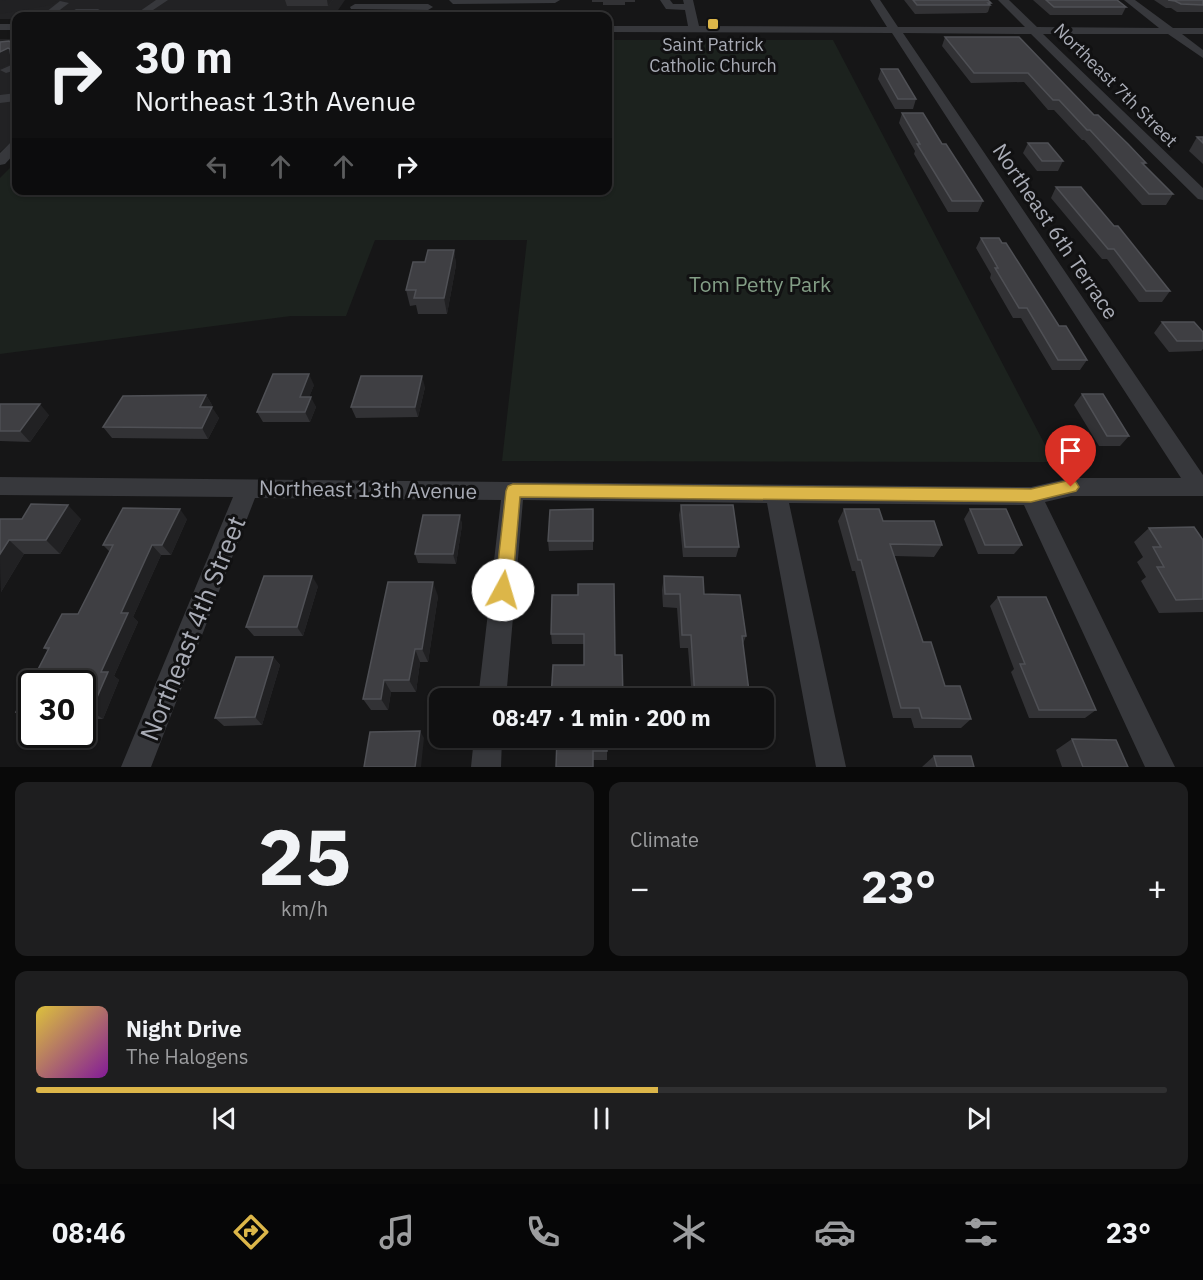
<!DOCTYPE html>
<html lang="en">
<head>
<meta charset="utf-8">
<style>
  body { margin:0; font-family:"IBM Plex Sans",sans-serif; background:#1e1e1f; color:#f1f3f6; height:100vh; display:flex; flex-direction:column; font-size:22px; white-space:nowrap }
  * { box-sizing:border-box; margin:0 }
  p { font-size:20px; color:#9c9d9f }
  .icon { flex:none; width:33px; height:33px; fill:none; stroke:currentColor; stroke-width:2; stroke-linecap:round; stroke-linejoin:round }
  .map { position:relative; height:767px; overflow:hidden }
  .sheet { display:flex; flex-direction:column; gap:15px; padding:15px; background:#090909; flex:1 }
  .sheet>* { flex:none }
  .top-card { position:absolute; left:12px; top:12px; width:600px; height:183px; border-radius:12px; box-shadow:0 2px 4px #0004,0 0 0 2px #303031; background:#101011; color:#f1f3f6; overflow:hidden }
  .speed { position:absolute; left:18px; top:670px; display:flex; gap:12px; font-size:30px; font-weight:700; text-align:center }
  .speed>* { display:grid; place-content:center; width:78px; height:78px; border-radius:50%; background:#101011; box-shadow:0 2px 4px #0004,0 0 0 2px #303031; line-height:1 }
  .speed .limit { border:3px solid #111; border-radius:9px; background:#fff; color:#111 }
  .pin { position:absolute; display:grid; place-items:center; width:51px; height:51px; color:#fff; margin:-62px -26px; border-radius:50% 50% 50% 0; rotate:-45deg; box-shadow:0 0 6px #0007 }
  .pin .icon { rotate:45deg }
  .me { position:absolute; width:66px; margin:-33px; rotate:6deg; stroke-linejoin:round; filter:drop-shadow(0 0 4px #0008) }
  .turn { display:flex; align-items:center; gap:21px; height:126px; padding:0 24px; font-size:27px }
  .turn .icon { width:78px; height:78px; stroke-width:2.5 }
  .turn b { display:block; font-size:42px; line-height:51px }
  .lanes { display:flex; align-items:center; height:57px; padding:0 24px; background:#0003; justify-content:center; gap:30px; direction:ltr }
  .lanes .off { opacity:.35 }
  .big { font-size:45px; font-weight:800; line-height:1.1 }
  .sheet .tile { flex:1; display:flex; flex-direction:column; justify-content:center; gap:9px; min-width:0; padding:0 21px; border-radius:12px; background:#1e1e1f }
  .sheet .dial { align-items:center; gap:0 }
  .dial b { font-size:78px; line-height:1 }
  .song { display:flex; align-items:center; gap:18px }
  .cover { width:72px; height:72px; border-radius:9px; background:linear-gradient(135deg,hsl(50 70% 55%),hsl(290 70% 35%)) }
  .played { height:6px; border-radius:3px; background:linear-gradient(90deg,#dcb649 55%,#303031 55%) }
  .keys { display:flex; justify-content:space-around; direction:ltr }
  .heat { display:flex; justify-content:space-between; align-items:center; font-size:33px; direction:ltr }
  .sheet .tiles { flex:1; display:grid; gap:15px; grid-template-columns:1fr 1fr }
  .tile:last-child { grid-column:span 2 }
  .trip { position:absolute; left:429px; top:688px; width:345px; height:60px; border-radius:12px; background:#101011; box-shadow:0 2px 4px #0004,0 0 0 2px #303031; font-weight:800; line-height:60px; text-align:center }
  .tabs { display:flex; height:96px; justify-content:space-around; align-items:center; background:#060607; color:#9c9d9f }
  .tabs .icon { width:42px; height:42px }
  .tabs .on { color:#dcb649 }
  .tabs b { font-size:27px; color:#f1f3f6 }
  .map>svg:first-child { display:block }
</style>
</head>
<body>
<div class="map">
<svg width="1203" height="767" viewBox="0 0 1203 767">
  <rect width="100%" height="100%" fill="#161617"/>
  <g fill="#222224">
    <polygon points="0,0 345,0 334,16 16,16 16,19 0,19"/>
    <polygon points="0,39 16,39 16,138 0,152"/>
  </g>
  <polygon fill="#1c221e" points="608,40 833,40 1054,462 502,461 527,240 375,240 346,316 291,316 0,354 0,178 16,162 16,190 608,190"/>
  <g fill="none" stroke-linecap="round" stroke-linejoin="round">
    <g fill="#37383c" fill-rule="evenodd">
      <polygon points="156,0 168,0 144,16 133,16"/>
      <polygon points="449,0 560,0 555,3 453,4"/>
      <polygon points="660,0 670,0 673,4 684,4 683,0 693,0 699,26 887,27 870,0 880,0 898,27 1025,27 998,0 1009,0 1037,27 1159,28 1124,0 1135,0 1173,28 1203,28 1203,34 1182,34 1203,50 1203,58 1168,34 1043,34 1203,188 1203,200 1198,199 1031,34 903,33 1203,475 1203,496 1071,496 1045,502 1175,767 1145,767 1024,505 789,503 846,767 816,767 767,503 523,500 506,699 478,699 501,500 255,498 151,767 121,767 233,497 0,495 0,477 1018,487 1031,487 1071,478 1181,478 892,33 608,32 608,26 688,26 685,10 666,9"/>
      <polygon points="60,1 69,3 52,16 41,16"/>
      <polygon points="355,4 428,4 433,7 428,10 351,9 350,7"/>
      <polygon points="76,9 98,9 103,12 98,16 72,14 71,12"/>
      <rect x="0" y="24" width="16" height="6"/>
      <polygon points="16,63 16,70 6,73 0,70"/>
      <polygon points="16,93 16,101 0,103 0,95"/>
      <polygon points="16,141 16,152 5,164 0,165 0,153 11,142"/>
      <polygon points="474,738 502,738 501,767 471,767"/>
    </g>
  </g>
  <g fill="#323235">
    <polygon points="285,0 333,0 328,6 287,6"/>
    <polygon points="592,0 635,0 635,2 625,2 625,5 603,5 603,2 592,2"/>
    <polygon points="904,0 988,0 991,3 988,12 986,13 915,14"/>
    <polygon points="1033,0 1117,0 1126,7 1122,15 1050,15"/>
    <polygon points="1154,0 1203,0 1203,12 1177,12 1171,8 1166,8"/>
    <polygon points="945,37 1019,37 1094,115 1146,163 1144,165 1173,194 1166,205 1142,205 1084,140 1082,140 1054,110 1048,110 1024,82 971,83 942,46"/>
    <polygon points="881,69 916,99 913,109 895,109 878,79"/>
    <polygon points="902,113 942,144 983,201 978,212 948,212 914,154 915,151 899,123"/>
    <polygon points="1197,137 1203,137 1203,164 1189,151"/>
    <polygon points="1028,143 1063,161 1058,171 1037,171 1023,153"/>
    <polygon points="1056,187 1170,291 1162,302 1139,302 1107,259 1102,259 1051,198"/>
    <polygon points="981,238 1059,326 1087,360 1080,370 1052,370 1021,318 1013,318 990,278 991,274 976,248"/>
    <polygon points="454,250 456,265 447,314 418,314 416,305 410,306 406,290 425,262"/>
    <polygon points="1162,322 1203,332 1203,349 1201,351 1169,352 1154,333"/>
    <polygon points="314,385 309,397 316,407 310,422 263,422 257,412"/>
    <polygon points="425,387 418,417 356,418 351,407"/>
    <polygon points="1082,394 1129,436 1120,446 1099,446 1074,405"/>
    <polygon points="206,395 212,405 211,407 219,418 208,439 112,438 103,427"/>
    <polygon points="0,404 49,415 30,442 0,441"/>
    <polygon points="681,505 739,547 736,557 683,557 679,515"/>
    <polygon points="593,509 593,550 549,551 548,541"/>
    <polygon points="844,509 883,521 942,545 934,557 894,556 923,642 945,686 971,719 961,728 914,728 911,718 893,718 855,571 852,571 838,521"/>
    <polygon points="970,509 1022,545 1014,554 978,554 964,519"/>
    <polygon points="460,515 462,525 456,564 418,563 415,554"/>
    <polygon points="0,519 81,519 60,554 24,554 1,592"/>
    <polygon points="187,519 171,555 161,555 133,617 138,622 114,676 119,680 103,719 82,719 82,684 32,684 32,720 29,720 16,712 48,651 44,648 78,614 110,552 103,545"/>
    <polygon points="1149,528 1203,540 1203,612 1159,613 1141,581 1146,577 1137,562 1143,557 1134,542"/>
    <polygon points="664,576 704,594 746,636 743,644 750,699 692,699 688,648 680,648 677,608 663,607 662,590"/>
    <polygon points="318,586 303,636 254,636 246,627"/>
    <polygon points="552,595 615,655 623,699 584,665 584,644 552,644 551,634"/>
    <polygon points="438,596 428,662 420,662 416,692 391,692 388,710 371,710 363,699"/>
    <polygon points="998,597 1096,710 1085,718 1029,718 1011,672 1014,669 990,606"/>
    <polygon points="273,657 280,665 262,725 224,726 215,718"/>
    <polygon points="557,738 607,738 607,760 593,760"/>
    <polygon points="694,738 752,738 749,744 695,743"/>
    <polygon points="1072,739 1128,767 1062,767 1056,750"/>
    <polygon points="934,756 974,767 922,767"/>
  </g>
  <g fill="#212123">
    <polygon points="6,0 59,0 51,5 0,14 0,1"/>
    <polygon points="327,0 333,0 328,6"/>
    <polygon points="8,48 12,56 16,55 16,67 13,62 0,68 0,52"/>
    <polygon points="454,250 456,265 447,314 444,298"/>
    <polygon points="309,374 314,385 305,407 300,397"/>
    <polygon points="422,376 425,387 418,417 415,407"/>
    <polygon points="206,395 212,405 206,418 200,407"/>
    <polygon points="311,397 316,407 310,422 305,412"/>
    <polygon points="40,404 49,415 30,442 20,431"/>
    <polygon points="212,407 219,418 208,439 202,428"/>
    <polygon points="68,505 81,519 60,554 46,540"/>
    <polygon points="180,509 187,519 171,555 162,545"/>
    <polygon points="460,515 462,525 456,564 453,554"/>
    <polygon points="9,540 24,554 1,592 0,554"/>
    <polygon points="152,545 161,555 133,617 138,622 114,676 119,680 103,719 91,711 101,672 121,613"/>
    <polygon points="312,576 318,586 303,636 297,627"/>
    <polygon points="433,582 438,596 428,662 422,649"/>
    <polygon points="415,649 420,662 416,692 409,680"/>
    <polygon points="273,657 280,665 262,725 255,717"/>
    <polygon points="384,680 391,692 388,710 381,699"/>
    <polygon points="420,731 424,738 421,767 415,767"/>
  </g>
  <g fill="#3f3f43" stroke="#4f5055" stroke-width="1.5">
    <polygon points="913,0 988,0 991,3 988,3 990,5 917,5"/>
    <polygon points="1046,0 1117,0 1126,7 1054,7"/>
    <polygon points="1168,0 1203,0 1203,5 1181,4 1175,1"/>
    <polygon points="945,37 1019,37 1094,115 1098,115 1128,144 1146,163 1142,163 1173,194 1149,194 1090,130 1087,130 1059,100 1053,100 1028,73 974,73"/>
    <polygon points="9,41 16,47 16,55 11,57 10,49 8,48 0,52 0,42"/>
    <polygon points="881,69 898,69 916,99 898,99"/>
    <polygon points="902,113 923,113 942,144 946,144 983,201 952,201 917,144 920,144"/>
    <polygon points="1197,137 1203,137 1203,143"/>
    <polygon points="1028,143 1048,143 1063,161 1042,161"/>
    <polygon points="1056,187 1081,187 1114,226 1118,226 1170,291 1146,291 1114,249 1108,249"/>
    <polygon points="981,238 999,238 1002,243 1006,243 1059,326 1066,326 1087,360 1058,360 1027,308 1019,308 995,268 998,268"/>
    <polygon points="428,250 454,250 444,298 414,298 416,290 406,290 413,262 425,262"/>
    <polygon points="1162,322 1194,322 1203,332 1203,341 1177,341"/>
    <polygon points="273,374 309,374 300,397 311,397 305,412 257,412"/>
    <polygon points="361,376 422,376 415,407 351,407"/>
    <polygon points="1082,394 1103,394 1129,436 1107,436"/>
    <polygon points="206,395 200,407 212,407 202,428 103,427 123,396"/>
    <polygon points="0,404 40,404 20,431 0,431"/>
    <polygon points="31,504 68,505 46,540 9,540 0,554 0,519 22,519"/>
    <polygon points="681,505 733,505 739,547 685,547"/>
    <polygon points="123,508 180,509 162,545 152,545 121,613 128,613 101,672 108,672 91,711 82,711 82,684 32,684 32,712 16,712 49,648 44,648 62,614 78,614 113,545 103,545"/>
    <polygon points="593,509 593,541 548,541 550,510"/>
    <polygon points="844,509 879,509 883,521 934,521 942,545 890,544 923,642 931,642 945,686 960,686 971,719 922,718 919,708 901,708 861,560 858,560"/>
    <polygon points="970,509 1006,509 1022,545 985,545"/>
    <polygon points="423,515 460,515 453,554 415,554"/>
    <polygon points="1194,527 1203,540 1203,599 1176,600 1157,567 1164,567 1153,547 1161,547 1149,528"/>
    <polygon points="264,576 312,576 297,627 246,627"/>
    <polygon points="664,576 703,577 704,594 740,595 746,636 742,636 750,699 695,699 691,635 682,635 680,594 665,594"/>
    <polygon points="388,582 433,582 422,649 415,649 409,680 384,680 381,699 363,699"/>
    <polygon points="578,584 614,584 615,655 622,655 623,699 551,699 553,665 584,665 584,634 551,634 552,595 578,595"/>
    <polygon points="998,597 1046,597 1096,710 1039,710 1020,664 1025,664"/>
    <polygon points="236,657 273,657 255,717 215,718"/>
    <polygon points="420,731 415,767 364,767 370,732"/>
    <polygon points="557,738 607,738 607,751 593,751 593,767 556,767"/>
    <polygon points="1072,739 1116,740 1128,767 1083,767"/>
    <polygon points="934,756 971,756 974,767 937,767"/>
  </g>
  <polygon fill="#dcb649" stroke="#8f762f" stroke-width="1.5" points="1071,480 1076,482 1079,487 1076,491 1031,502 520,497 512,590 510,595 503,598 497,595 495,590 506,491 508,486 513,484 1031,489"/>
  <rect fill="#dcb649" stroke="#111112" stroke-width="2" x="707" y="18" width="12" height="12" rx="3"/>
  <g text-anchor="middle" dominant-baseline="central" stroke-width="6" stroke-linejoin="round" paint-order="stroke">
    <g font-size="18" fill="#a9acb6" stroke="#111112">
      <text x="713" y="44">Saint Patrick<tspan x="713" dy="21">Catholic Church</tspan></text>
    </g>
    <g font-size="18" fill="#a9acb6" stroke="#111112">
      <text transform="translate(1116 85) rotate(45)">Northeast 7th Street</text>
    </g>
    <g font-size="21" fill="#a9acb6" stroke="#111112">
      <text transform="translate(1056 231) rotate(56)">Northeast 6th Terrace</text>
      <text transform="translate(368 489) rotate(1)">Northeast 13th Avenue</text>
    </g>
    <g font-size="21" fill="#839e86" stroke="#111112">
      <text x="760" y="284">Tom Petty Park</text>
    </g>
    <g font-size="26" fill="#a9acb6" stroke="#111112">
      <text transform="translate(192 628) rotate(-68)">Northeast 4th Street</text>
    </g>
  </g>
</svg>
<div class="speed"><div class="limit">30</div></div>
<div class="pin" style="left:1071px;top:487px;background:#d93025"><svg class="icon" aria-label="arrive" viewBox="0 0 24 24"><path d="M6 21V4h12l-3 4 3 4H6"/></svg></div>
<svg class="me" style="left:503px;top:590px" viewBox="-20 -20 40 40"><circle r="19" fill="#fff"/><path d="M0-13L10 11 0 6-10 11z" fill="#dcb649"/></svg>
<div class="trip">08:47 · 1 min · 200 m</div>
<div class="top-card">
<div class="turn"><svg class="icon" aria-label="right" viewBox="0 0 24 24"><path d="M7 20v-9h11M14 6l5 5-5 5"/></svg><div><b>30 m</b>Northeast 13th Avenue</div></div>
<div class="lanes"><svg class="icon off" aria-label="left" viewBox="0 0 24 24"><path d="M17 20v-9H6M10 6l-5 5 5 5"/></svg><svg class="icon off" aria-label="ahead" viewBox="0 0 24 24"><path d="M12 20V5M6 11l6-6 6 6"/></svg><svg class="icon off" aria-label="ahead" viewBox="0 0 24 24"><path d="M12 20V5M6 11l6-6 6 6"/></svg><svg class="icon" aria-label="right" viewBox="0 0 24 24"><path d="M7 20v-9h11M14 6l5 5-5 5"/></svg></div>
</div>
</div>
<section class="sheet">
<div class="tiles">
<div class="tile dial"><b>25</b><p>km/h</p></div>
<div class="tile"><p>Climate</p>
<div class="heat"><a>−</a><b class="big">23°</b><a>+</a></div>
</div>
<div class="tile">
<div class="song"><i class="cover"></i><div><b>Night Drive</b><p>The Halogens</p></div></div>
<div class="played"></div>
<div class="keys"><svg class="icon" aria-label="previous" viewBox="0 0 24 24"><path d="M18 5L8 12l10 7zM5 5v14"/></svg><svg class="icon" aria-label="pause" viewBox="0 0 24 24"><path d="M8 5v14M16 5v14"/></svg><svg class="icon" aria-label="next" viewBox="0 0 24 24"><path d="M6 5l10 7-10 7zM19 5v14"/></svg></div>
</div>
</div>
</section>
<nav class="tabs">
<b>08:46</b>
<svg class="icon on" aria-label="directions" viewBox="0 0 24 24"><path d="M12 3l9 9-9 9-9-9zM9 14v-3h6M13 9l2 2-2 2"/></svg>
<svg class="icon" aria-label="music" viewBox="0 0 24 24"><path d="M9 18V5l10-2v13"/><circle cx="6" cy="18" r="3"/><circle cx="16" cy="16" r="3"/></svg>
<svg class="icon" aria-label="phone" viewBox="0 0 24 24"><path d="M5 4h4l2 5-3 2q2 4 5 5l2-3 5 2v4C11 20 4 13 5 4z"/></svg>
<svg class="icon" aria-label="climate" viewBox="0 0 24 24"><path d="M12 3v18M4 7l16 10M4 17L20 7"/></svg>
<svg class="icon" aria-label="car" viewBox="0 0 24 24"><path d="M5 17H2v-5l4-1 3-4h7l3 4 3 1v5h-3M9 17h6M6 11h13"/><circle cx="7" cy="17" r="2"/><circle cx="17" cy="17" r="2"/></svg>
<svg class="icon" aria-label="filters" viewBox="0 0 24 24"><path d="M4 7h16M4 17h16"/><circle cx="9" cy="7" r="2"/><circle cx="15" cy="17" r="2"/></svg>
<b>23°</b>
</nav>
</body>
</html>
